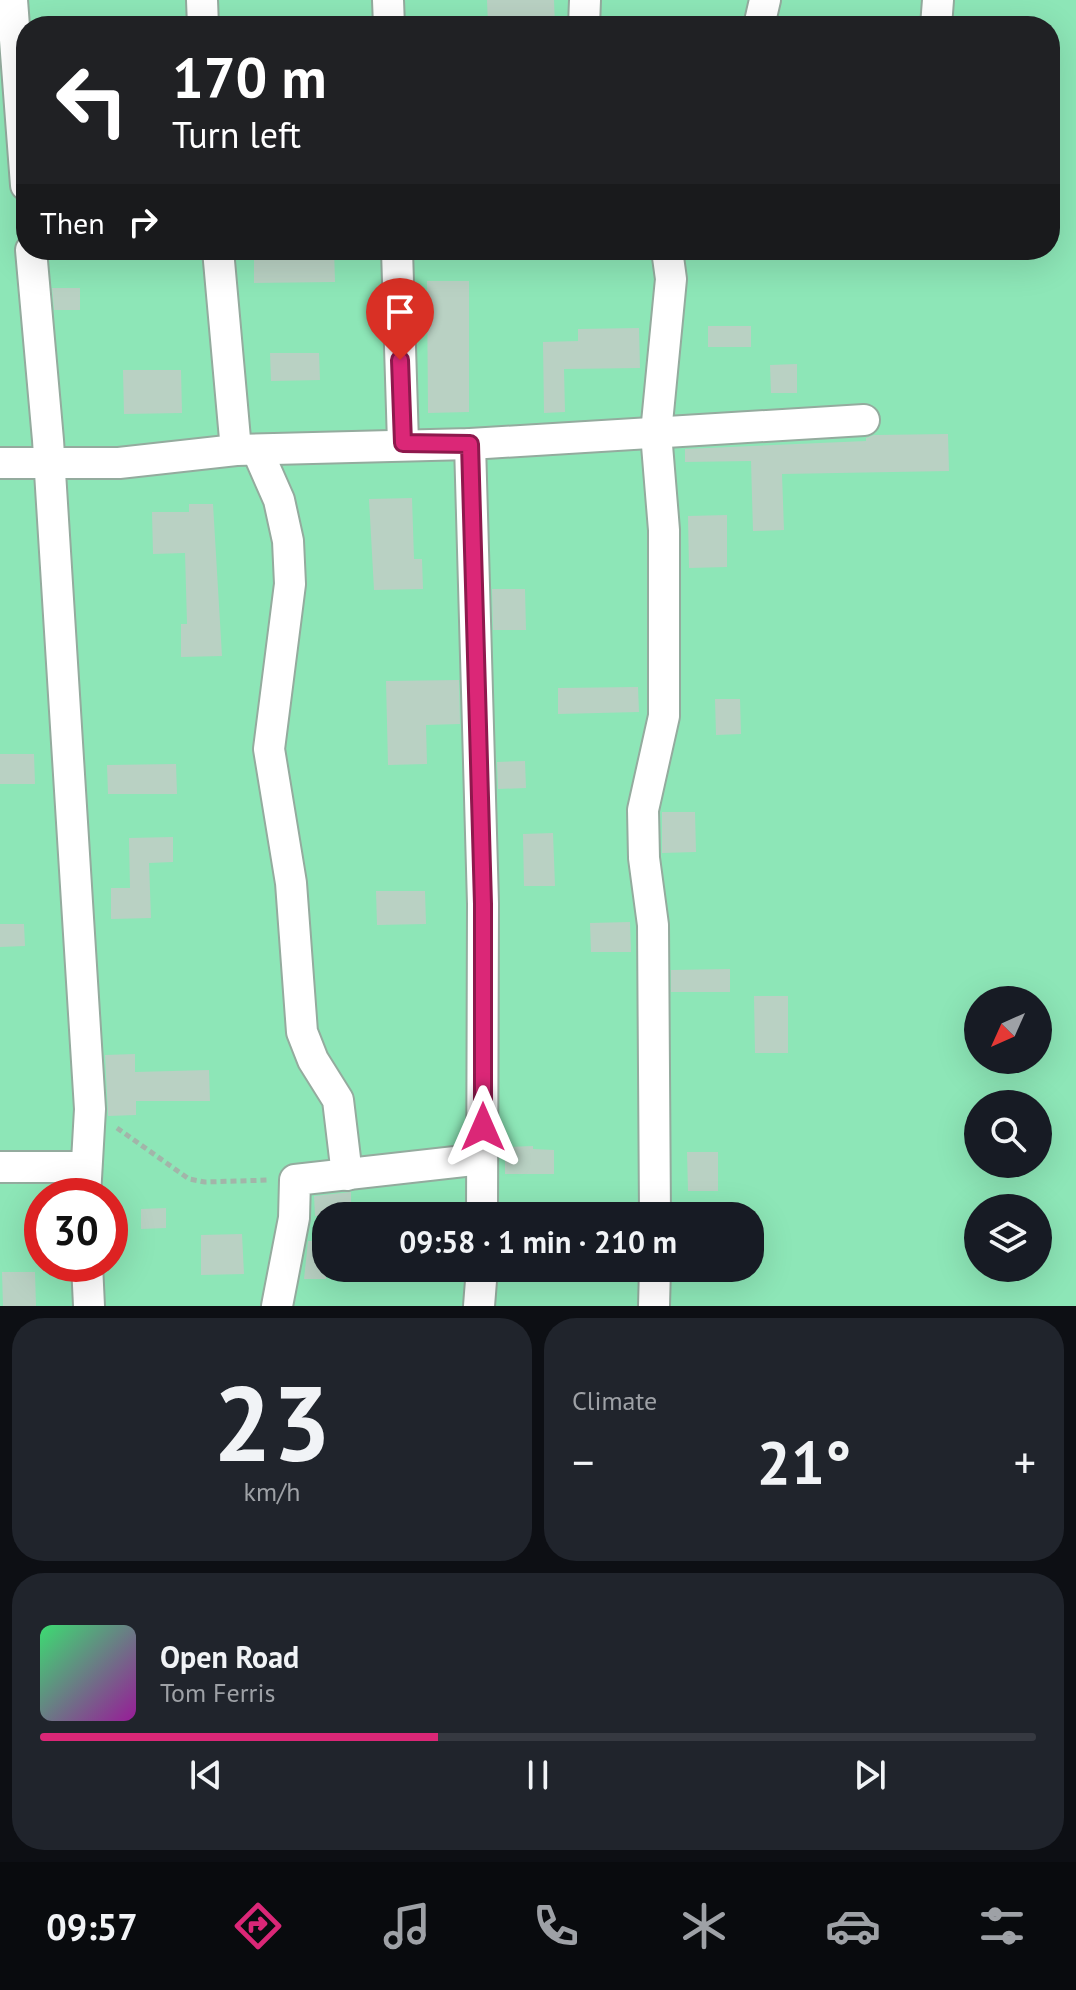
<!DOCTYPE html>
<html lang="en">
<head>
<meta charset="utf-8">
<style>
  body { margin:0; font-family:"PT Sans",sans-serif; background:#20242c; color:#f1f3f6; height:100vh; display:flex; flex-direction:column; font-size:30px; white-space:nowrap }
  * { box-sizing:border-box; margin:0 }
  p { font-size:26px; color:#9ea1a6 }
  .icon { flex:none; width:44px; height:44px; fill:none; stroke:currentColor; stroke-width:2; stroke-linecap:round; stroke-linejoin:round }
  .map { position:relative; height:1306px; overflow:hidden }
  .side { display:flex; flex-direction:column; gap:12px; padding:12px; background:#0d0f14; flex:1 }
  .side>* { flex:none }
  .guide { position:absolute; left:16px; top:16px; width:1044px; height:244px; border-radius:32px; box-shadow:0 8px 32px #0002; background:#202124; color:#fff; overflow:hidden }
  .needle { width:52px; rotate:225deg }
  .tools { position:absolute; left:964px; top:986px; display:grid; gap:16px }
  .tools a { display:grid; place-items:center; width:88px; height:88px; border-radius:50%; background:#171b24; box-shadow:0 8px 32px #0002; font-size:40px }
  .speed { position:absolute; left:24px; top:1178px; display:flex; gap:16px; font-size:40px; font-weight:700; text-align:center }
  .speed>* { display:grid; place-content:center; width:104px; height:104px; border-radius:50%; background:#171b24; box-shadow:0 8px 32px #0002; line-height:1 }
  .speed .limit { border:12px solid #d22; background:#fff; color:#111 }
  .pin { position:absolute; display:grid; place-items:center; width:68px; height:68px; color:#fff; margin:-82px -34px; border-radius:50% 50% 50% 0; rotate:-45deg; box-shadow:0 0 8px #0007 }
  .pin .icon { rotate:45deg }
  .me { position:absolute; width:88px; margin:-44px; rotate:0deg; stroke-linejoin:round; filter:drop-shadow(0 0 6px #0008) }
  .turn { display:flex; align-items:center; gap:28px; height:168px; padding:0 24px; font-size:36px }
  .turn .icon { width:104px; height:104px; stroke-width:2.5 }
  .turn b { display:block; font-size:56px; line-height:68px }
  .then { display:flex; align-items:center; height:76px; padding:0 24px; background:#0003; gap:16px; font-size:30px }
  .big { font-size:60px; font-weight:800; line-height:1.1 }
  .side .tile { flex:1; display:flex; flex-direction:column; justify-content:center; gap:12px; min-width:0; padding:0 28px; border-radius:32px; background:#20242c }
  .side .dial { align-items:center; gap:0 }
  .dial b { font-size:104px; line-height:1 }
  .song { display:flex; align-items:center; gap:24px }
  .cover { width:96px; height:96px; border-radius:12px; background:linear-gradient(135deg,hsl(140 70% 55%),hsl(300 70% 35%)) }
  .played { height:8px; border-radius:4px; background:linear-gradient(90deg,#db2777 40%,#363941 40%) }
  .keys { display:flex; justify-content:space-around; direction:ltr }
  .heat { display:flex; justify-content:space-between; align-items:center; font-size:44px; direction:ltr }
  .side .tiles { flex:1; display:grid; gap:12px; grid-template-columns:1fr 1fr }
  .tile:last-child { grid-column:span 2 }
  .trip { position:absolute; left:312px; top:1202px; width:452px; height:80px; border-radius:32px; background:#171b24; box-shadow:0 8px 32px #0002; font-weight:800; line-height:80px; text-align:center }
  .menu { display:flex; height:128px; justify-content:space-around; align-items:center; background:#090b0e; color:#9ea1a6 }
  .menu .icon { width:56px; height:56px }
  .menu .selected { color:#db2777 }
  .menu b { font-size:36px; color:#f1f3f6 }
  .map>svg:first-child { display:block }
</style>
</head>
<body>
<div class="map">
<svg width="1076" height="1306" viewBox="0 0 1076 1306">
  <rect width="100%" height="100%" fill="#dbf3e4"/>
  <path fill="#8de6b7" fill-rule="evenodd" d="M0 0H1076V1306H0ZM26 26H1050V250H26ZM978 1000H1038V1060H978ZM978 1104H1038V1164H978ZM42 1196H110V1264H42ZM978 1208H1038V1268H978ZM326 1216H750V1268H326Z"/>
  <g fill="#b9d1c3">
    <polygon points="487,0 554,0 555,26 488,26"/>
    <polygon points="254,250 334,250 335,282 254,283"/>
    <polygon points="427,281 469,281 469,412 428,413"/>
    <polygon points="52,288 80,288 80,310 54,310"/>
    <rect x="708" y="326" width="43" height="21"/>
    <polygon points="639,328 640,368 564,369 565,412 544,413 543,342 578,341 578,329"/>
    <polygon points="270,353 319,353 320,380 271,381"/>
    <polygon points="797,364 797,393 771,393 770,365"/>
    <polygon points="123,370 181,370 182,413 124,414"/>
    <polygon points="948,434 949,471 782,474 784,530 753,531 751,461 685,462 685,449 866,441 866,438 874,435"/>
    <polygon points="412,498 414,559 422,559 423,589 374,590 369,499"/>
    <polygon points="189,504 213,504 222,656 181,657 181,624 187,624 185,553 153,554 152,512 189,512"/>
    <polygon points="727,515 727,567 689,568 688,516"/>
    <polygon points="492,589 525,589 526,630 493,630"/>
    <polygon points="459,680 460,724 426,725 427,764 388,765 386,681"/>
    <polygon points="638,687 639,712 558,714 558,688"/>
    <polygon points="715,699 740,699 741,734 716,735"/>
    <polygon points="0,754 34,754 35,784 0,784"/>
    <polygon points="525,761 526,788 498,789 497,762"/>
    <polygon points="176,764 177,794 108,794 107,765"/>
    <polygon points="662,812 695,812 696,852 662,853"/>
    <polygon points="553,833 555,886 524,886 523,834"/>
    <polygon points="173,837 173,862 149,863 151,918 111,919 111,888 130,888 129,838"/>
    <polygon points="376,891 425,891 426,924 377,925"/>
    <polygon points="630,922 631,952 591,952 590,923"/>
    <polygon points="0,924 24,924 25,946 0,947"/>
    <polygon points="730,969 730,992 671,992 671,970"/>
    <polygon points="754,996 788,996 788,1053 755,1053"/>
    <polygon points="135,1054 135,1072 209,1070 210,1101 136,1101 136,1115 108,1116 105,1055"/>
    <polygon points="533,1146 533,1149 554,1150 554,1174 505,1174 505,1147"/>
    <polygon points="687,1152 718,1152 718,1191 688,1191"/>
    <polygon points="351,1192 351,1216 315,1216 314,1196"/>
    <polygon points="166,1208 166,1228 141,1229 141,1209"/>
    <polygon points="242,1234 244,1274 201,1275 201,1235"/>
    <polygon points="308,1241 326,1241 326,1279 304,1279"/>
    <polygon points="2,1272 35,1272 36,1306 3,1306"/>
  </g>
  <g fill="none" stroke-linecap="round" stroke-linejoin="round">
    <g stroke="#94ab9e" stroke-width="34">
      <g id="minor">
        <polyline points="12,0 26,185"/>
        <polyline points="202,0 203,26"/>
        <polyline points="388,0 389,26"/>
        <polyline points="584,26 585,0"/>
        <polyline points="759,26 765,0"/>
        <polyline points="936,26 938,0"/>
        <polyline points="31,250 48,440 90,1109 85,1196"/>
        <polyline points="218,250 236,450"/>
        <polyline points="397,250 403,443"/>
        <polyline points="470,444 483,904 482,1216"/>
        <polyline points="257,450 279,500 288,541 290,584 269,749 291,883 302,1032 313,1060 338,1100 347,1175"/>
        <polyline points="0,463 119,463 236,450 470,444 864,420"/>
        <polyline points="0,1167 84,1167"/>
        <polyline points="655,1216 653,925 644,858 643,810 664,716 664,530 656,433 671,279 667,250"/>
        <polyline points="87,1264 89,1306"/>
        <polyline points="277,1306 294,1218 295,1180 482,1159"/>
        <polyline points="479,1306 482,1268"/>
        <polyline points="654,1306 655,1268"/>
      </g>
    </g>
    <polyline stroke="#a2b5a9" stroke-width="5" stroke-dasharray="6 4" stroke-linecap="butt" points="117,1128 189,1179 205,1182 270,1180"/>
    <use href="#minor" stroke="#fff" stroke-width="30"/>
  </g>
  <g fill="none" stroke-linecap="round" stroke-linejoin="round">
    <g stroke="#8e194d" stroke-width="20">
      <polyline id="route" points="400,360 403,443 470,444 483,904 483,1127"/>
    </g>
    <use href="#route" stroke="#db2777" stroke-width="14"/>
  </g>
</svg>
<div class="tools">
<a><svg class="needle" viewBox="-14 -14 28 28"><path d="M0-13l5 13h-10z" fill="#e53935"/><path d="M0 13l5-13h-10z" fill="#9ea1a6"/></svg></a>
<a><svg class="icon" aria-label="search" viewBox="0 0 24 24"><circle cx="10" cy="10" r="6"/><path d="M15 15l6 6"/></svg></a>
<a><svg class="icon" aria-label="layers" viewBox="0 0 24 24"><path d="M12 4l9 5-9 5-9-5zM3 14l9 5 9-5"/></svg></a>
</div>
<div class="speed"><div class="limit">30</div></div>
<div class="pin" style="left:400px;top:360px;background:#d93025"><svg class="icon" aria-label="arrive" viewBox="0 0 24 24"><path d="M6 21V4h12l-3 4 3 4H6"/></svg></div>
<svg class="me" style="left:483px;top:1127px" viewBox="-20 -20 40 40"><path d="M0-17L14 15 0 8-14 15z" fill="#db2777" stroke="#fff" stroke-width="4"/></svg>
<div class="trip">09:58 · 1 min · 210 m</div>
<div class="guide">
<div class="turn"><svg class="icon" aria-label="left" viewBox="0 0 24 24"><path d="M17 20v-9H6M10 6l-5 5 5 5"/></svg><div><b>170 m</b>Turn left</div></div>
<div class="then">Then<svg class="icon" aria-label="right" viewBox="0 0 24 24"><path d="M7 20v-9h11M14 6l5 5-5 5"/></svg></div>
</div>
</div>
<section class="side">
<div class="tiles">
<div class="tile dial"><b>23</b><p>km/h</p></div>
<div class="tile"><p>Climate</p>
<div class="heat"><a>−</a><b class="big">21°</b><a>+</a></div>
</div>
<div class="tile">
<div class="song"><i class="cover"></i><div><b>Open Road</b><p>Tom Ferris</p></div></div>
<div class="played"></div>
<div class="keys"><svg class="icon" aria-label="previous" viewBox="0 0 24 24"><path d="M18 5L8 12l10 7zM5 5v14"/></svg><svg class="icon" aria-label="pause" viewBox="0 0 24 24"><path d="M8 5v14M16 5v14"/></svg><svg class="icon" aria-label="next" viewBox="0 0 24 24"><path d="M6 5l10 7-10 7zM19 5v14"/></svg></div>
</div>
</div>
</section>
<nav class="menu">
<b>09:57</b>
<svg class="icon selected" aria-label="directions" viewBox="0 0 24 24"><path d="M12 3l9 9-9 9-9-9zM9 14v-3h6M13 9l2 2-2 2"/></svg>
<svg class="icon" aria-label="music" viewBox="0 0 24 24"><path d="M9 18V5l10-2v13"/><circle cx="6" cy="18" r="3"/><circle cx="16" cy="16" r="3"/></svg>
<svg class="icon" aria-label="phone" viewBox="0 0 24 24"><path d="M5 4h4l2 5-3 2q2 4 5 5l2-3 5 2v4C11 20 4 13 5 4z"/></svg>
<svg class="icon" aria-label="climate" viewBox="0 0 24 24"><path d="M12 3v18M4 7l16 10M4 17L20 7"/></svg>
<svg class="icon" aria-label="car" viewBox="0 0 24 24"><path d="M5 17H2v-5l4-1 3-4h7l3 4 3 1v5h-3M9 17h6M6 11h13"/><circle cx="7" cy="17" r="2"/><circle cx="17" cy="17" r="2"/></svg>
<svg class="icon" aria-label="filters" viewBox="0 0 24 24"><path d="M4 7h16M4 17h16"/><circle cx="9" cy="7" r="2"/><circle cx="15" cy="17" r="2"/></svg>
</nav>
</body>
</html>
